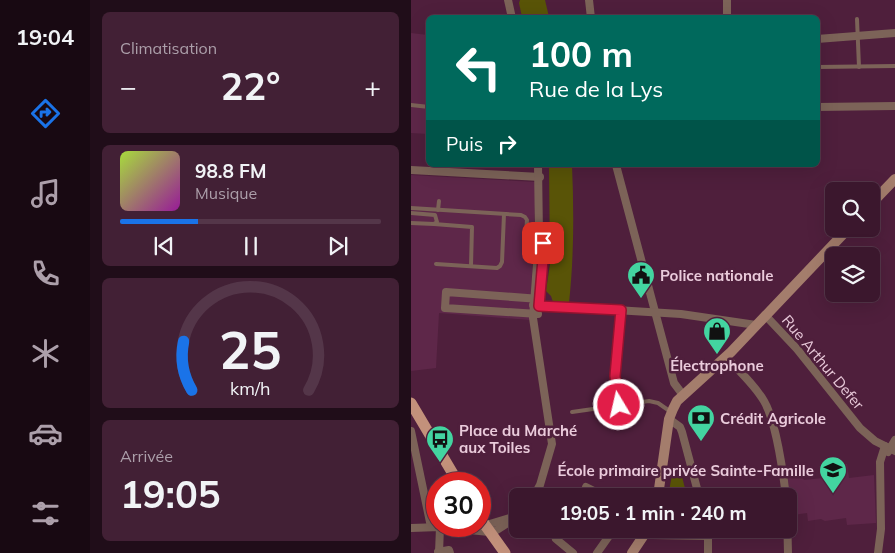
<!DOCTYPE html>
<html lang="fr">
<head>
<meta charset="utf-8">
<style>
  body { margin:0; font-family:Mulish,sans-serif; background:#422035; color:#f1f3f6; height:100vh; display:flex; flex-direction:column; font-size:19px; white-space:nowrap }
  * { box-sizing:border-box; margin:0 }
  p { font-size:16px; color:#ac9faa }
  .icon { flex:none; width:28px; height:28px; fill:none; stroke:currentColor; stroke-width:2; stroke-linecap:round; stroke-linejoin:round }
  .map { position:relative; flex:1; overflow:hidden }
  .drawer { display:flex; flex-direction:column; gap:12px; padding:12px; background:#200d19; width:321px }
  .drawer>* { flex:none }
  .hud { position:absolute; left:15px; top:15px; width:394px; height:152px; border-radius:8px; box-shadow:0 5px 20px #0002,0 0 0 1px #543649; background:#00695c; color:#fff; overflow:hidden }
  .controls { position:absolute; left:414px; top:182px; display:grid; gap:10px }
  .controls a { display:grid; place-items:center; width:55px; height:55px; border-radius:8px; background:#3b172d; box-shadow:0 5px 20px #0002,0 0 0 1px #543649; font-size:25px }
  .speed { position:absolute; left:15px; top:472px; display:flex; gap:10px; font-size:25px; font-weight:700; text-align:center }
  .speed>* { display:grid; place-content:center; width:65px; height:65px; border-radius:50%; background:#3b172d; box-shadow:0 5px 20px #0002,0 0 0 1px #543649; line-height:1 }
  .speed .limit { border:8px solid #d22; background:#fff; color:#111 }
  .pin { position:absolute; display:grid; place-items:center; width:42px; height:42px; color:#fff; margin:-21px; border-radius:10px; box-shadow:0 2px 8px #0006 }
  .me { position:absolute; width:55px; margin:-28px; rotate:351deg; stroke-linejoin:round; filter:drop-shadow(0 0 4px #0008) }
  .turn { display:flex; align-items:center; gap:18px; height:105px; padding:0 20px; font-size:22px }
  .turn .icon { width:65px; height:65px; stroke-width:2.5 }
  .turn b { display:block; font-size:35px; line-height:42px }
  .then { display:flex; align-items:center; height:48px; padding:0 20px; background:#0003; gap:10px; font-size:19px }
  .big { font-size:38px; font-weight:700; line-height:1.1 }
  .drawer .tile { flex:1; display:flex; flex-direction:column; justify-content:center; gap:8px; min-width:0; padding:0 18px; border-radius:8px; background:#422035 }
  .drawer .dial { align-items:center; gap:0 }
  .dial svg { height:130px; overflow:visible; fill:none; stroke:#543649; stroke-width:7; stroke-linecap:round; text-anchor:middle }
  .dial text { fill:#f1f3f6; stroke:none }
  .song { display:flex; align-items:center; gap:15px }
  .cover { width:60px; height:60px; border-radius:8px; background:linear-gradient(135deg,hsl(80 70% 55%),hsl(300 70% 35%)) }
  .played { height:5px; border-radius:2px; background:linear-gradient(90deg,#1a73e8 30%,#543649 30%) }
  .keys { display:flex; justify-content:space-around; direction:ltr }
  .heat { display:flex; justify-content:space-between; align-items:center; font-size:28px; direction:ltr }
  .trip { position:absolute; left:98px; top:488px; width:288px; height:50px; border-radius:8px; background:#3b172d; box-shadow:0 5px 20px #0002,0 0 0 1px #543649; font-weight:700; line-height:50px; text-align:center }
  main { display:flex; flex:1; min-height:0 }
  .tabs { display:flex; flex-direction:column; width:90px; justify-content:space-around; align-items:center; background:#180912; color:#ac9faa }
  .tabs .icon { width:35px; height:35px }
  .tabs .current { color:#1a73e8 }
  .tabs b { font-size:22px; color:#f1f3f6 }
  .map>svg:first-child { display:block }
</style>
</head>
<body>
<main>
<nav class="tabs">
<b>19:04</b>
<svg class="icon current" aria-label="directions" viewBox="0 0 24 24"><path d="M12 3l9 9-9 9-9-9zM9 14v-3h6M13 9l2 2-2 2"/></svg>
<svg class="icon" aria-label="music" viewBox="0 0 24 24"><path d="M9 18V5l10-2v13"/><circle cx="6" cy="18" r="3"/><circle cx="16" cy="16" r="3"/></svg>
<svg class="icon" aria-label="phone" viewBox="0 0 24 24"><path d="M5 4h4l2 5-3 2q2 4 5 5l2-3 5 2v4C11 20 4 13 5 4z"/></svg>
<svg class="icon" aria-label="climate" viewBox="0 0 24 24"><path d="M12 3v18M4 7l16 10M4 17L20 7"/></svg>
<svg class="icon" aria-label="car" viewBox="0 0 24 24"><path d="M5 17H2v-5l4-1 3-4h7l3 4 3 1v5h-3M9 17h6M6 11h13"/><circle cx="7" cy="17" r="2"/><circle cx="17" cy="17" r="2"/></svg>
<svg class="icon" aria-label="filters" viewBox="0 0 24 24"><path d="M4 7h16M4 17h16"/><circle cx="9" cy="7" r="2"/><circle cx="15" cy="17" r="2"/></svg>
</nav>
<section class="drawer">
<div class="tile"><p>Climatisation</p>
<div class="heat"><a>−</a><b class="big">22°</b><a>+</a></div>
</div>
<div class="tile">
<div class="song"><i class="cover"></i><div><b>98.8 FM</b><p>Musique</p></div></div>
<div class="played"></div>
<div class="keys"><svg class="icon" aria-label="previous" viewBox="0 0 24 24"><path d="M18 5L8 12l10 7zM5 5v14"/></svg><svg class="icon" aria-label="pause" viewBox="0 0 24 24"><path d="M8 5v14M16 5v14"/></svg><svg class="icon" aria-label="next" viewBox="0 0 24 24"><path d="M6 5l10 7-10 7zM19 5v14"/></svg></div>
</div>
<div class="tile dial"><svg viewBox="0 0 100 80">
<path d="M14 69A42 42 0 1 1 86 69"/>
<path d="M14 69A42 42 0 0 1 9 39" stroke="#1a73e8"/>
<text x="50" y="56" font-size="32" font-weight="700">25</text>
<text x="50" y="72" font-size="11">km/h</text>
</svg></div>
<div class="tile"><p>Arrivée</p><b class="big">19:05</b></div>
</section>
<div class="map">
<svg width="484" height="553" viewBox="0 0 484 553">
  <rect width="100%" height="100%" fill="#4f1f3c"/>
  <g fill="#5e2749">
    <polygon points="0,33 17,35 17,134 0,133"/>
    <polygon points="0,175 125,182 119,320 28,313 25,368 0,371"/>
    <polygon points="436,464 438,478 463,475 465,523 436,525 435,518 414,521 410,519 397,521 396,513 382,515 375,468 385,466 387,478 391,477 393,480 412,478 411,468"/>
  </g>
  <g fill="#595407">
    <polygon points="109,0 134,0 138,17 111,17 108,3"/>
    <path d="M138 165H161C163 211 163 257 158 303L142 302 140 296 135 291 139 264Z"/>
    <polygon points="269,469 276,496 257,496 262,470"/>
  </g>
  <g fill="none" stroke-linecap="round" stroke-linejoin="round">
    <g stroke="#7c6358" stroke-width="4">
      <polyline points="446,19 448,67"/>
      <polyline points="406,67 484,66"/>
      <polyline points="0,105 18,107"/>
      <polyline points="0,208 110,215 114,217 116,220 114,248 128,249"/>
      <polyline points="27,210 28,201"/>
      <polyline points="0,213 24,215 26,222 23,224 0,223"/>
      <polyline points="23,224 61,227 60,266"/>
      <polyline points="25,264 86,268 89,266 91,262 93,214"/>
      <polyline points="161,412 238,401 247,403 260,412"/>
    </g>
    <g stroke="#7c6358" stroke-width="8">
      <polyline points="97,0 101,18"/>
      <polyline points="178,0 180,18"/>
      <polyline points="316,0 316,18"/>
      <polyline points="406,39 484,33"/>
      <polyline points="406,107 484,106"/>
      <polyline points="205,165 263,383 272,395"/>
      <polyline points="0,170 129,177"/>
      <polyline points="128,303 132,259 132,243"/>
      <polyline points="122,305 270,314 345,325"/>
      <polyline points="127,314 34,308 35,292 129,299"/>
      <polyline points="354,315 386,349 449,428 464,441 484,451"/>
      <path d="M315 357C328 371 343 384 353 401 365 421 372 472 375 496"/>
      <polyline points="208,405 204,375 210,311"/>
      <polyline points="258,419 269,427 271,432 288,496"/>
      <polyline points="0,431 20,527"/>
      <polyline points="477,452 484,440"/>
      <polyline points="175,487 193,496"/>
      <polyline points="123,496 129,485 141,444 122,318 128,235 127,165"/>
      <polyline points="376,512 377,553"/>
      <polyline points="72,526 102,517"/>
      <polyline points="0,528 29,527 78,532 86,530 106,517"/>
      <polyline points="242,529 242,535 297,536"/>
      <polyline points="297,529 297,553"/>
      <polyline points="145,539 162,553"/>
      <polyline points="27,552 38,550 39,553"/>
      <polyline points="28,553 29,527"/>
      <polyline points="186,553 203,529"/>
      <polyline points="467,553 470,529 469,462 474,446"/>
    </g>
    <g stroke="#a47d6c" stroke-width="10">
      <polyline points="460,204 484,179"/>
      <polyline points="247,496 258,419 262,409 266,401 320,352 437,229"/>
      <polyline points="221,553 237,529"/>
    </g>
    <g stroke="#c3917b" stroke-width="11">
      <polyline points="0,403 48,484"/>
      <polyline points="69,518 94,553"/>
    </g>
  </g>
  <g fill="none" stroke-linecap="round" stroke-linejoin="round">
    <g stroke="#92132f" stroke-width="12">
      <polyline id="route" points="132,243 132,259 128,306 210,310 204,376 208,405"/>
    </g>
    <use href="#route" stroke="#e11d48" stroke-width="9"/>
  </g>
  <defs>
    <g id="civic-pin" transform="scale(1.4375)"><path d="M0 17L-7.5 6A9.5 9.5 0 1 1 7.5 6Z" fill="#43d4a0" stroke="#4f1f3c"/><path d="M-.6-6.5H3V-4.5H.6V-3L4-1V1h2V6H-6V1h2V-1L-.6-3ZM-1.2 2.5V6h2.4V2.5Z" fill="#111"/></g>
    <g id="shop-pin" transform="scale(1.4375)"><path d="M0 17L-7.5 6A9.5 9.5 0 1 1 7.5 6Z" fill="#43d4a0" stroke="#4f1f3c"/><path d="M-5-2.5h2.3a2.7 3.5 0 0 1 5.4 0H5L5.5 6h-11ZM-1.5-2.5h3a1.5 2.3 0 0 0-3 0Z" fill="#111"/></g>
    <g id="bank-pin" transform="scale(1.4375)"><path d="M0 17L-7.5 6A9.5 9.5 0 1 1 7.5 6Z" fill="#43d4a0" stroke="#4f1f3c"/><path d="M-6-4H6V4H-6ZM0-2.3a2.3 2.3 0 1 0 0 4.6a2.3 2.3 0 1 0 0-4.6Z" fill="#111"/></g>
    <g id="bus-pin" transform="scale(1.4375)"><path d="M0 17L-7.5 6A9.5 9.5 0 1 1 7.5 6Z" fill="#43d4a0" stroke="#4f1f3c"/><path d="M-5-6H5V4H4V6H2V4H-2V6H-4V4H-5ZM-3.5-4V0h7V-4ZM-3.5 1.2v1.5H-2V1.2ZM2 1.2v1.5H3.5V1.2Z" fill="#111"/></g>
    <g id="school-pin" transform="scale(1.4375)"><path d="M0 17L-7.5 6A9.5 9.5 0 1 1 7.5 6Z" fill="#43d4a0" stroke="#4f1f3c"/><path d="M0-5L7-2L0 1L-7-2ZM-4 1L0 2.5L4 1V4Q0 6-4 4Z" fill="#111"/></g>
  </defs>
  <g fill-rule="evenodd">
    <use href="#civic-pin" x="230" y="275"/>
    <use href="#shop-pin" x="306" y="331"/>
    <use href="#bank-pin" x="290" y="418"/>
    <use href="#bus-pin" x="29" y="439"/>
    <use href="#school-pin" x="422" y="470"/>
  </g>
  <g text-anchor="middle" dominant-baseline="central" stroke-width="5" stroke-linejoin="round" paint-order="stroke">
    <g font-size="15" font-weight="bold" fill="#eacbdb" stroke="#4f1f3c" text-anchor="start">
      <text x="249" y="275">Police nationale</text>
      <text x="306" y="365" text-anchor="middle">Électrophone</text>
      <text x="309" y="418">Crédit Agricole</text>
      <text x="48" y="430">Place du Marché<tspan x="48" dy="17">aux Toiles</tspan></text>
      <text x="403" y="470" text-anchor="end">École primaire privée Sainte-Famille</text>
    </g>
    <g font-size="15" fill="#eacbdb" stroke="#4f1f3c">
      <text transform="translate(412 362) rotate(50)">Rue Arthur Defer</text>
    </g>
  </g>
</svg>
<div class="controls">
<a><svg class="icon" aria-label="search" viewBox="0 0 24 24"><circle cx="10" cy="10" r="6"/><path d="M15 15l6 6"/></svg></a>
<a><svg class="icon" aria-label="layers" viewBox="0 0 24 24"><path d="M12 4l9 5-9 5-9-5zM3 14l9 5 9-5"/></svg></a>
</div>
<div class="speed"><div class="limit">30</div></div>
<div class="pin" style="left:132px;top:243px;background:#d93025"><svg class="icon" aria-label="arrive" viewBox="0 0 24 24"><path d="M6 21V4h12l-3 4 3 4H6"/></svg></div>
<svg class="me" style="left:208px;top:405px" viewBox="-20 -20 40 40"><circle r="17" fill="#e11d48" stroke="#fff" stroke-width="3"/><path d="M0-11L8 9 0 5-8 9z" fill="#fff"/></svg>
<div class="trip">19:05 · 1 min · 240 m</div>
<div class="hud">
<div class="turn"><svg class="icon" aria-label="left" viewBox="0 0 24 24"><path d="M17 20v-9H6M10 6l-5 5 5 5"/></svg><div><b>100 m</b>Rue de la Lys</div></div>
<div class="then">Puis<svg class="icon" aria-label="right" viewBox="0 0 24 24"><path d="M7 20v-9h11M14 6l5 5-5 5"/></svg></div>
</div>
</div>
</main>
</body>
</html>
